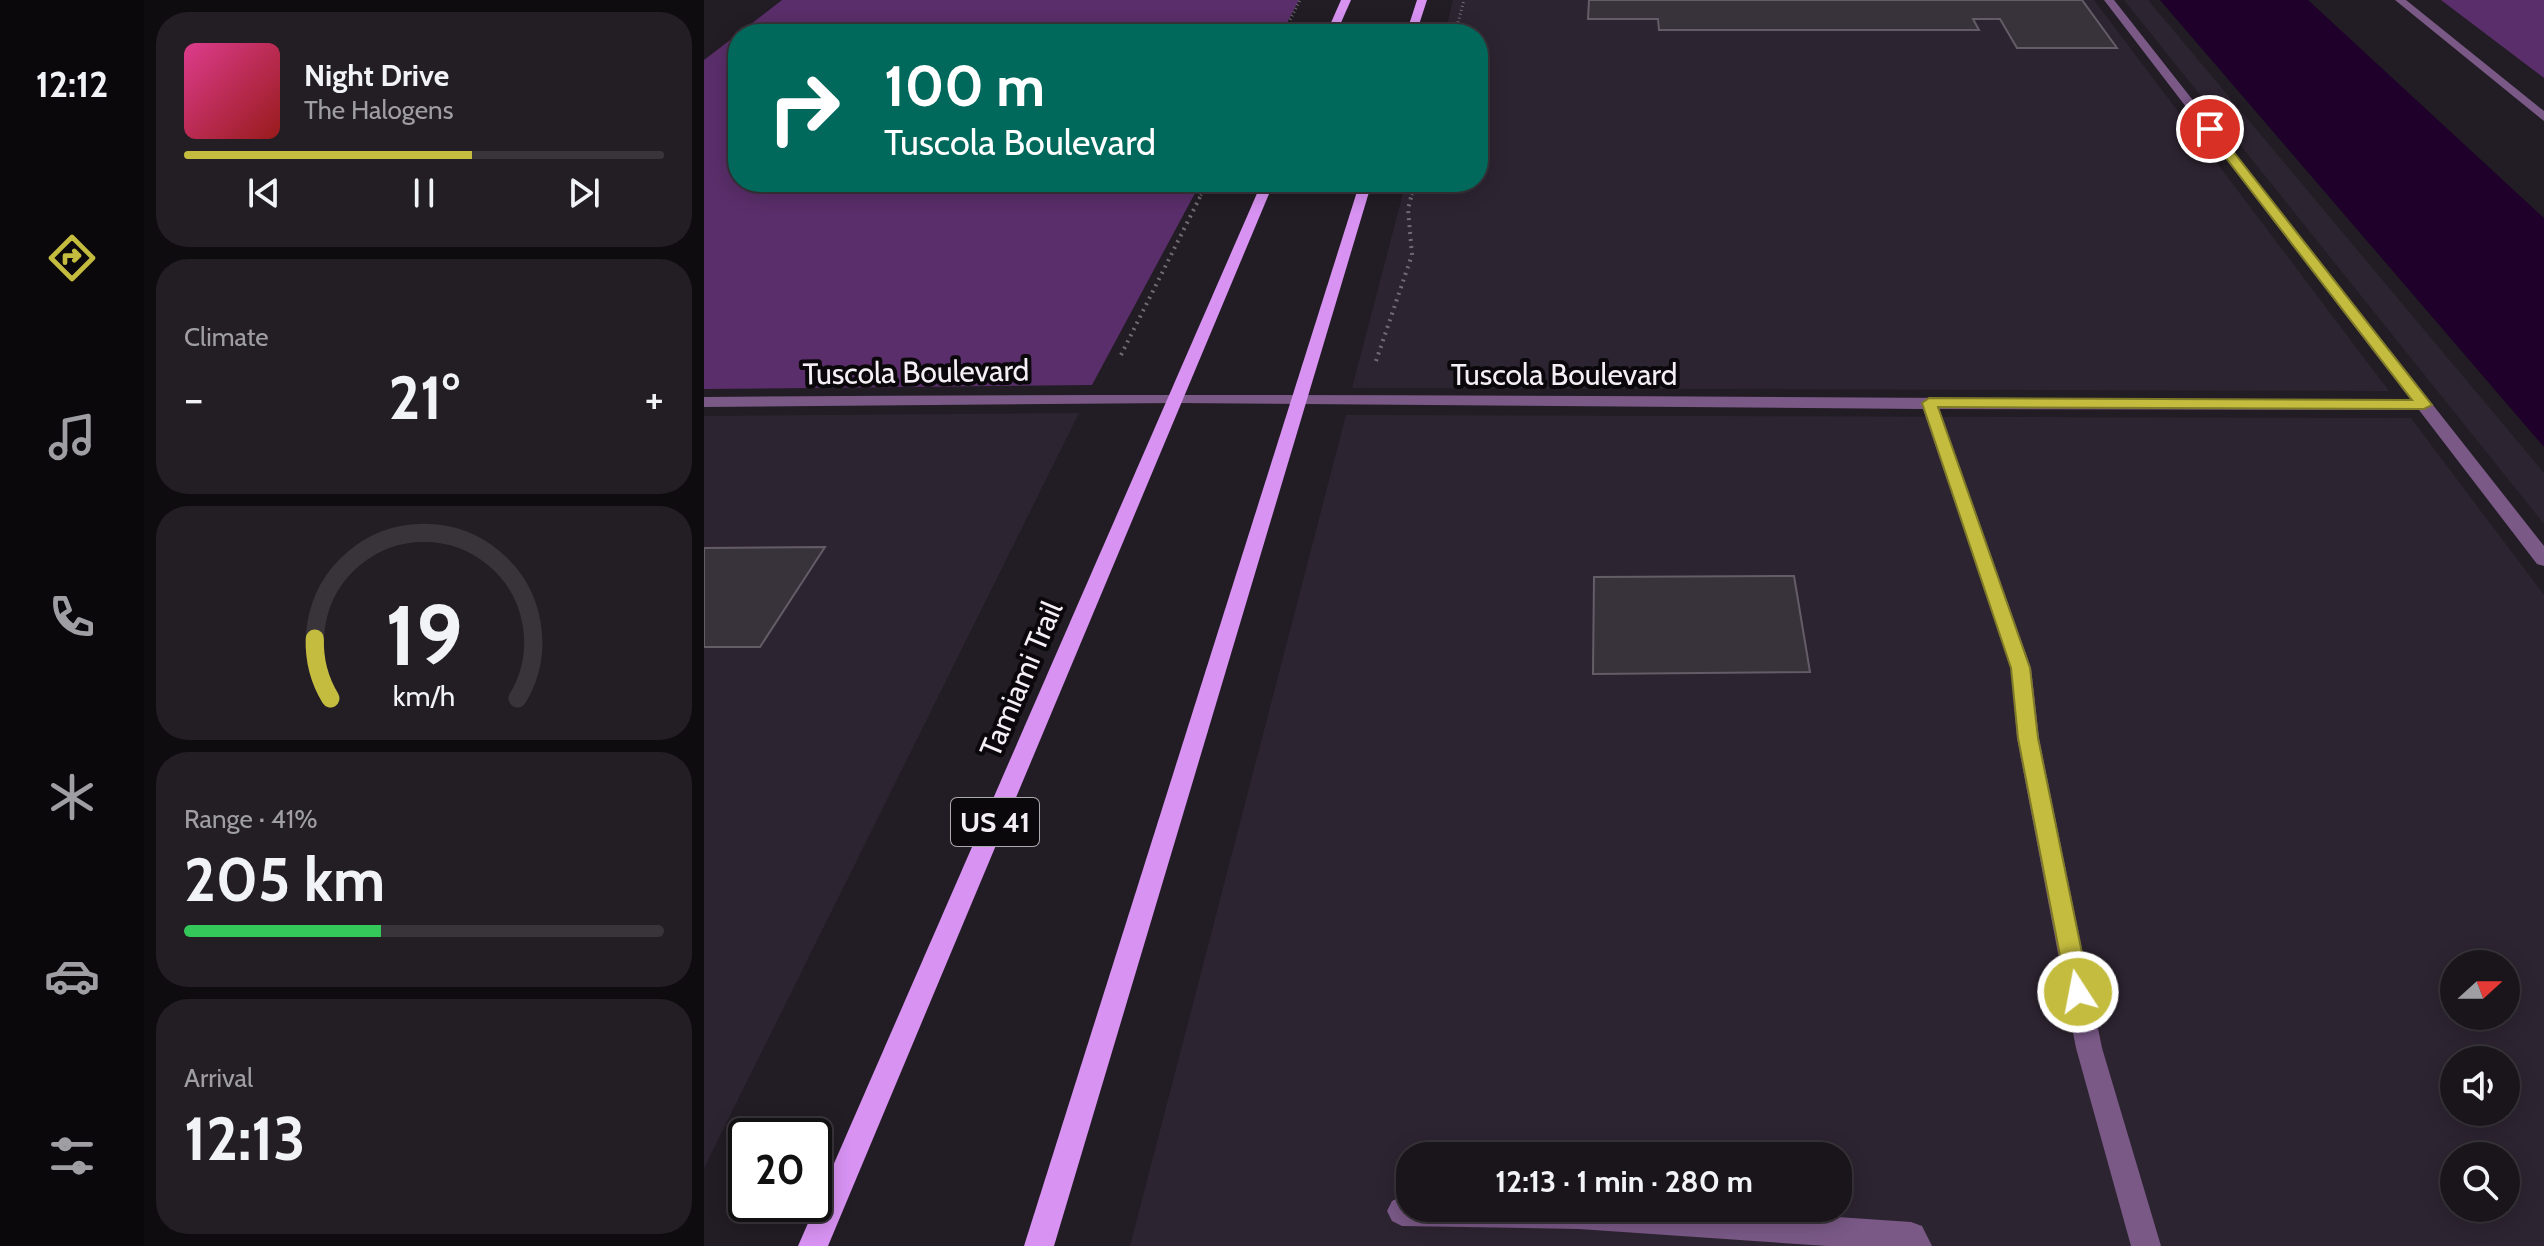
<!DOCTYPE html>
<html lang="en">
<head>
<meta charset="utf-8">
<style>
  body { margin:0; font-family:Cabin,sans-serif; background:#231e24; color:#f1f3f6; height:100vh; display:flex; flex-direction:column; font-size:30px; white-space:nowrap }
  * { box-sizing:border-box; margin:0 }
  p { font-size:26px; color:#9f9fa3 }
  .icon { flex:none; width:44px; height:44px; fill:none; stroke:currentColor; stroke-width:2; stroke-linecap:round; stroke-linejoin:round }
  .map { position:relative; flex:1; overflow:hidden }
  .drawer { display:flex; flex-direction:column; gap:12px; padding:12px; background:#0e0c0f; width:560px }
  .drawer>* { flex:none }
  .banner { position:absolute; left:24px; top:24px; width:760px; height:168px; border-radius:32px; box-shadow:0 4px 20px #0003,0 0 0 2px #38343a; background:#00695c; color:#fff; overflow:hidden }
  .needle { width:52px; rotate:69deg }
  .controls { position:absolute; left:1736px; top:950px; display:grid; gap:16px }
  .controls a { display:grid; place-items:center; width:80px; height:80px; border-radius:50%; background:#1a151b; box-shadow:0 4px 20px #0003,0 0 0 2px #38343a; font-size:40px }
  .speed { position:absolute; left:24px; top:1118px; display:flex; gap:16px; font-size:40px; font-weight:700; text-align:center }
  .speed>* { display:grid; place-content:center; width:104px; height:104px; border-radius:50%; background:#1a151b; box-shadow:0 4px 20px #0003,0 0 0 2px #38343a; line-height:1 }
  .speed .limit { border:4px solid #111; border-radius:12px; background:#fff; color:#111 }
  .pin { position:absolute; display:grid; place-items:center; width:68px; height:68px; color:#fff; margin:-34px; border:4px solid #fff; border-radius:50%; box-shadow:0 2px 8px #0007 }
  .me { position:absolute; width:88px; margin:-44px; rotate:349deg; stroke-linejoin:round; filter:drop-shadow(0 0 6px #0008) }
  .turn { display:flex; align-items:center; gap:28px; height:168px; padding:0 24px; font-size:36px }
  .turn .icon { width:104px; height:104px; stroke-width:2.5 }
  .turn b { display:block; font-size:56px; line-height:68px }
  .big { font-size:60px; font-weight:700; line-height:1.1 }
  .drawer .widget { flex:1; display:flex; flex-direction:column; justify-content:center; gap:12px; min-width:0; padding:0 28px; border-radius:32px; background:#231e24 }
  .drawer .dial { align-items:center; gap:0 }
  .dial svg { height:208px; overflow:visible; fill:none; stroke:#38343a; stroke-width:7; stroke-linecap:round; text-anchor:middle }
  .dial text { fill:#f1f3f6; stroke:none }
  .song { display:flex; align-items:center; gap:24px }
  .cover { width:96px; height:96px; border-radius:12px; background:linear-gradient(135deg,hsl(330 70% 55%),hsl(0 70% 35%)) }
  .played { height:8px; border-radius:4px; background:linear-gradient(90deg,#c4bc3e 60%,#38343a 60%) }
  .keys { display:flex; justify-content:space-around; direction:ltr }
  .heat { display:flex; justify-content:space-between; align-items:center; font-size:44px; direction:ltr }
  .charge { height:12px; border-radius:6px; background:linear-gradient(90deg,#34c759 41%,#38343a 0) }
  .trip { position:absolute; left:692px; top:1142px; width:456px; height:80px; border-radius:32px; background:#1a151b; box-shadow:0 4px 20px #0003,0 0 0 2px #38343a; font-weight:700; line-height:80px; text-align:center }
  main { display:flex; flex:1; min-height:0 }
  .tabs { display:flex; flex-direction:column; width:144px; justify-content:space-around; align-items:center; background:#0a080b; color:#9f9fa3 }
  .tabs .icon { width:56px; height:56px }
  .tabs .on { color:#c4bc3e }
  .tabs b { font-size:36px; color:#f1f3f6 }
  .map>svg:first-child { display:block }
</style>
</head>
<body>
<main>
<nav class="tabs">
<b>12:12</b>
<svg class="icon on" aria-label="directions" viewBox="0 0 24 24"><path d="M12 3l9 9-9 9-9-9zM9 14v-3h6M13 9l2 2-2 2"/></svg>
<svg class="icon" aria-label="music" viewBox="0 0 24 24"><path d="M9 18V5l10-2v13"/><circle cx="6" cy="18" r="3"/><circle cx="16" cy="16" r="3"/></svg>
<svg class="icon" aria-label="phone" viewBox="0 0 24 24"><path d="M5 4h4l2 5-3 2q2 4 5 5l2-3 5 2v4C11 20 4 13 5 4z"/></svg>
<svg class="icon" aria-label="climate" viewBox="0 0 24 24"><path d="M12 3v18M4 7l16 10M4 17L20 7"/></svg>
<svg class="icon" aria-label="car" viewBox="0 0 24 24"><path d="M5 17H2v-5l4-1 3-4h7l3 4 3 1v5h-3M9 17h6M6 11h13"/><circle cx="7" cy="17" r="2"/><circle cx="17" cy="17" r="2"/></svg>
<svg class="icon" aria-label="filters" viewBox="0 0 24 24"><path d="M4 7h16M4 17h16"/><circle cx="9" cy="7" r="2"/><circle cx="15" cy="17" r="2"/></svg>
</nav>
<section class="drawer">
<div class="widget">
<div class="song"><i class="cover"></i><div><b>Night Drive</b><p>The Halogens</p></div></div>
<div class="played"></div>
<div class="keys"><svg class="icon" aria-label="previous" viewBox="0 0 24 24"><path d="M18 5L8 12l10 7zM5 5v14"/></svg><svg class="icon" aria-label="pause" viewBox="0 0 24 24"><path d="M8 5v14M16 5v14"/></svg><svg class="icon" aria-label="next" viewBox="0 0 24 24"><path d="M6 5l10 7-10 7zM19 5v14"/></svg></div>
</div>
<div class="widget"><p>Climate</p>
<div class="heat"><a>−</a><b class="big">21°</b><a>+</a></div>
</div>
<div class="widget dial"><svg viewBox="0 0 100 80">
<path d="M14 69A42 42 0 1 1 86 69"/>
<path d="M14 69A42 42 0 0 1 8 46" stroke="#c4bc3e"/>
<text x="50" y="56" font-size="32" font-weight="700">19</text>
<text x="50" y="72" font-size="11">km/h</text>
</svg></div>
<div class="widget"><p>Range · 41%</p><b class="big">205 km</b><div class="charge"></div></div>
<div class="widget"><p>Arrival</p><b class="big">12:13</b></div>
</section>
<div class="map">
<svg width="1840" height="1246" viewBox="0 0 1840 1246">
  <rect width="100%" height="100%" fill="#221c24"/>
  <g fill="#2d2431" fill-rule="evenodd">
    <polygon points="749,0 1390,0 1685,391 648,388 702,182 774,182 774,34 741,34"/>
    <polygon points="1420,0 1444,0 1840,473 1840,524"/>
    <polygon points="375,413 0,1168 0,416"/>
    <path d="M642 415 1707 418 1840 595V1246H426ZM1750 964H1802V1016H1750ZM1750 1060H1802V1112H1750ZM706 1156H1134V1208H706ZM1750 1156H1802V1208H1750Z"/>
  </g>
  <g fill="#5a2e6a">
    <polygon points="78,0 595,0 577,34 34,34"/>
    <polygon points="1737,0 1840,0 1840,78"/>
    <polygon points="34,34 34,182 497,182 388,385 0,389 0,60"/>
  </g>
  <polygon fill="#1e002a" points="1456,0 1604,0 1840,218 1840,447"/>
  <g fill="#38323b" stroke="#645d67" stroke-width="2">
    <polygon points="885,0 1378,0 1413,48 1313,48 1296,19 1269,19 1275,30 955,30 954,19 884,19"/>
    <polygon points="121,547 56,647 0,647 0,548"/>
    <polygon points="1090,576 1106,672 889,674 890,577"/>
  </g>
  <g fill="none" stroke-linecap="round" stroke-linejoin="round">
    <g stroke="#716c73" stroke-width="3" stroke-dasharray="1 3" stroke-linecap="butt">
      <polyline points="579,34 596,0"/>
      <polyline points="751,34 760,0"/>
      <polyline points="495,199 504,182"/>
      <polyline points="707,199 712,182"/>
    </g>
    <g stroke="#716c73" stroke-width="4" stroke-dasharray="2 5" stroke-linecap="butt">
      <polyline points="417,355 496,197"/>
      <polyline points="672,361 708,255 704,209 707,197"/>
    </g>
    <g fill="#7a5987" fill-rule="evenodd">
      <path d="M1400 0H1410L1840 546V566L1833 564 1715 410 1235 409 1327 668 1335 738 1398 1048 1457 1246H1427L1372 1048 1313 738 1307 668 1219 409 472 403 0 407V397C569 392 1138 398 1707 400Z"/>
      <polygon points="1691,0 1702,0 1840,111 1840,121"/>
      <polygon points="698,1196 706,1196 706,1208 1001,1208 1207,1222 1218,1226 1228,1246 1123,1246 875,1229 698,1226 688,1221 683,1211 688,1201"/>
    </g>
    <g fill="#d792f2" fill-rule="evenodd">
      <polygon points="637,0 647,0 632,34 622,34"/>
      <polygon points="713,0 723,0 712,34 702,34"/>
      <polygon points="558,182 570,182 124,1246 94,1246"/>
      <polygon points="656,182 668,182 350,1246 320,1246"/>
    </g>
  </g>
  <polygon fill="#c4bc3e" stroke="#7f7a28" stroke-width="2" points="1502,127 1510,127 1728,405 1720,409 1234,407 1326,668 1334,738 1386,992 1383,1000 1374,1003 1366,1000 1363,992 1314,738 1307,668 1218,403 1225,398 1708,400 1502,132"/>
  <g text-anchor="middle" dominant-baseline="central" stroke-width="8" stroke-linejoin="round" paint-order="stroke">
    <rect fill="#0a080b" stroke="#adaaaf" stroke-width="2" x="247" y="798" width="88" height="48" rx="6"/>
    <g font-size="28" font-weight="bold" fill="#f3eff5">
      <text x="291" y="822">US 41</text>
    </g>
    <g font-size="30" fill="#f3eff5" stroke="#0a080b">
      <text transform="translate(212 372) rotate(-1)">Tuscola Boulevard</text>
      <text x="860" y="374">Tuscola Boulevard</text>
      <text transform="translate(317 679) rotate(-67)">Tamiami Trail</text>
    </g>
  </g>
</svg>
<div class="controls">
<a><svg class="needle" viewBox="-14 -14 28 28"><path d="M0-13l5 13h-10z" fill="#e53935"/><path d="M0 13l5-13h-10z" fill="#9f9fa3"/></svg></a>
<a><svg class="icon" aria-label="sound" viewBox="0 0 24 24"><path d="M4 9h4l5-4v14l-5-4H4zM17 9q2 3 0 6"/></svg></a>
<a><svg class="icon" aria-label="search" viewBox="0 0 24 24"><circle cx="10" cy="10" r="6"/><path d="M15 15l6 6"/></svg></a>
</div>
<div class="speed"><div class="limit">20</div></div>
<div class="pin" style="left:1506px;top:129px;background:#d93025"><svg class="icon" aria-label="arrive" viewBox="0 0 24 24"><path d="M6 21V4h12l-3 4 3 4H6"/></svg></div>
<svg class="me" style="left:1374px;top:992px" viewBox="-20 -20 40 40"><circle r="17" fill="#c4bc3e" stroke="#fff" stroke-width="3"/><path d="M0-11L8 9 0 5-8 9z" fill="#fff"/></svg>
<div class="trip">12:13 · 1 min · 280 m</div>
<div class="banner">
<div class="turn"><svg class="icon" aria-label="right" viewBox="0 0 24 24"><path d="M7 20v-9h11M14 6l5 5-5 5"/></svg><div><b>100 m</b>Tuscola Boulevard</div></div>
</div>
</div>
</main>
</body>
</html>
